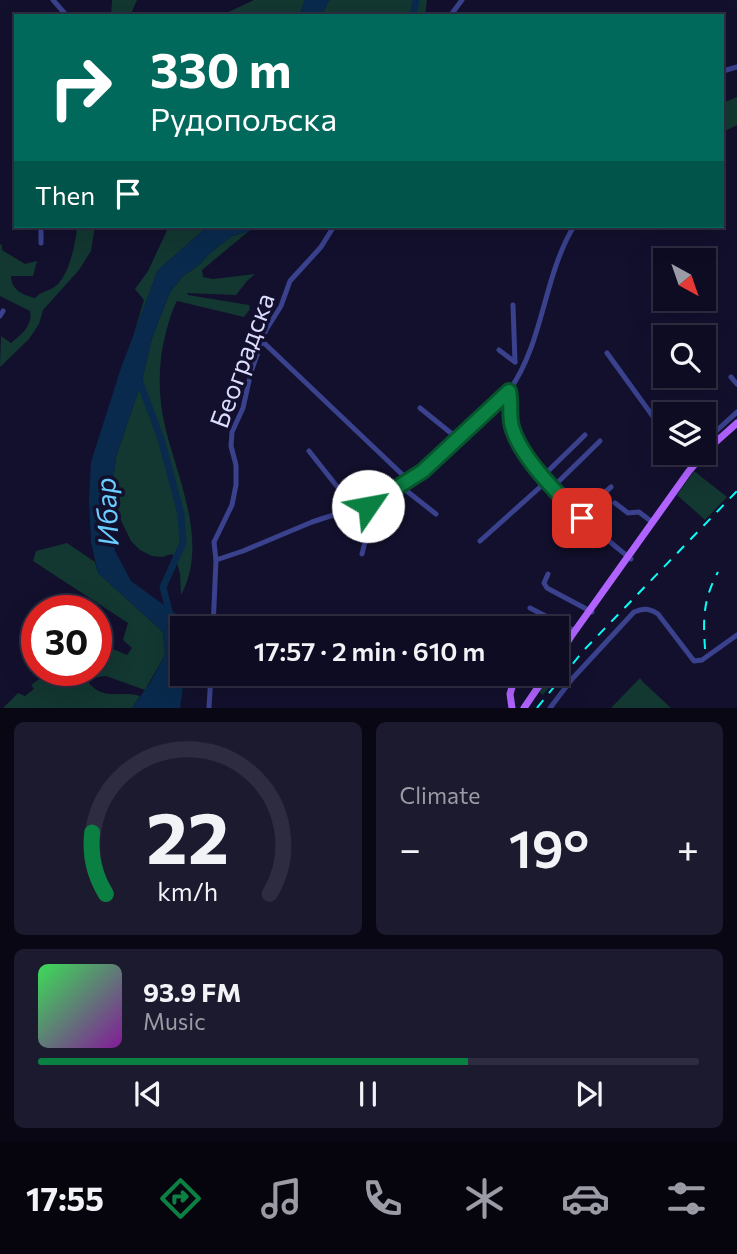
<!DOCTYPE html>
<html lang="en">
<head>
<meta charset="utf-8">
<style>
  body { margin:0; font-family:Commissioner,sans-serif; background:#1c1a2f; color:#f1f3f6; height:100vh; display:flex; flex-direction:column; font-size:26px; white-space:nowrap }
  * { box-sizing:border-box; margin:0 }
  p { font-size:23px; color:#9b9ba5 }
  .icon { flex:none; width:38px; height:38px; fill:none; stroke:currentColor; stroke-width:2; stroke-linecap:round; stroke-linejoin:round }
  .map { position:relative; height:708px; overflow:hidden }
  .details { display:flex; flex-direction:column; gap:14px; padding:14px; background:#080713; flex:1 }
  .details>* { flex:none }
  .hud { position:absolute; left:14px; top:14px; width:710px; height:214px; border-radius:0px; box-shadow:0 7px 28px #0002,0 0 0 2px #2e2c40; background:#00695c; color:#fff; overflow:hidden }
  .needle { width:46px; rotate:140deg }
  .fabs { position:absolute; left:653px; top:248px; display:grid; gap:14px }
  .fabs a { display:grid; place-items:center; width:63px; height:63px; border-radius:0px; background:#0e0c22; box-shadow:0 7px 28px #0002,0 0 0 2px #2e2c40; font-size:35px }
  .speed { position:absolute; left:21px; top:595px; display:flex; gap:14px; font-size:35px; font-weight:700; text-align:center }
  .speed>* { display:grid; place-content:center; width:91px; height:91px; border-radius:50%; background:#0e0c22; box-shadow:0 7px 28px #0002,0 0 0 2px #2e2c40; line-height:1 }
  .speed .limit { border:10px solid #d22; background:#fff; color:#111 }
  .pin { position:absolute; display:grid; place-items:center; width:60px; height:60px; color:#fff; margin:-30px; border-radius:14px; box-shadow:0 4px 10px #0006 }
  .me { position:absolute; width:77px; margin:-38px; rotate:57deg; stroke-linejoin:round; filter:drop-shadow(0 0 5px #0008) }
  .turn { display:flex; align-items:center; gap:24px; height:147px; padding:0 21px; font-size:32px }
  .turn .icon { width:91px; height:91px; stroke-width:2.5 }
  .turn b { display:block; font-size:49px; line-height:60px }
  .then { display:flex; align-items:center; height:66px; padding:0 21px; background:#0003; gap:14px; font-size:26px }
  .big { font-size:52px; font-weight:600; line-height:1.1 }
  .details .tile { flex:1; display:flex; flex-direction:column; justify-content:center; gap:10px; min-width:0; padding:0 24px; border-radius:10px; background:#1c1a2f }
  .details .dial { align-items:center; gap:0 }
  .dial svg { height:182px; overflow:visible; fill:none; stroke:#2e2c40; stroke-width:7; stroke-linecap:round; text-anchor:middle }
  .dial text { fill:#f1f3f6; stroke:none }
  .song { display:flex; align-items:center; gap:21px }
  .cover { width:84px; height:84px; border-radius:10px; background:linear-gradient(135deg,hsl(130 70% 55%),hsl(290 70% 35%)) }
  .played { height:7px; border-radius:4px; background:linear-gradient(90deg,#0b8043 65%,#2e2c40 65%) }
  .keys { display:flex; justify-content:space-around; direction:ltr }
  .heat { display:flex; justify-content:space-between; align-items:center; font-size:38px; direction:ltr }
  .details .tiles { flex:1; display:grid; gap:14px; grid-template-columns:1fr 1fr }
  .tile:last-child { grid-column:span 2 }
  .trip { position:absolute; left:170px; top:616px; width:399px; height:70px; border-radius:0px; background:#0e0c22; box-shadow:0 7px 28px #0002,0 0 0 2px #2e2c40; font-weight:600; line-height:70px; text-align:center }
  .tab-bar { display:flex; height:112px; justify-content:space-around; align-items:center; background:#06050e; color:#9b9ba5 }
  .tab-bar .icon { width:49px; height:49px }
  .tab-bar .selected { color:#0b8043 }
  .tab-bar b { font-size:32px; color:#f1f3f6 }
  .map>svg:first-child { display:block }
</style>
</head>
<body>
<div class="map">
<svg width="737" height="708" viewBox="0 0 737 708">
  <rect width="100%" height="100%" fill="#12102d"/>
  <g fill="#133731">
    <polygon points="112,0 137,0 130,16 111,16"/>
    <polygon points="254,0 305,0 299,16 220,16"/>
    <polygon points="329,0 427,0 425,16 321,16"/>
    <polygon points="737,97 737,125 723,132 723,103"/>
    <path d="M77 226H95L91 251 79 270 43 310 39 324 29 339 0 367 1 336 11 343C21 335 33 326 30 311L0 296V245L2 244V250L25 264 37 261 33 276H11C11 290 23 295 35 298 41 291 51 291 58 284 70 271 76 242 77 226Z"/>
    <polygon points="169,226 208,226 158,270 133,336 144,300 135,289 148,271"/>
    <path d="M249 231 202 270 203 277 213 279 255 274 247 281 236 295 187 293 188 295 249 305 250 309 244 317 177 301C172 310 169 321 166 332 158 362 158 392 164 422 176 476 210 542 181 595L180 574 176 559 172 554 162 557 152 556 140 550 131 541 114 506 112 487 116 457 142 380 152 338 170 292 183 276 199 265 211 252 232 236Z"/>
    <polygon points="694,471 727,497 705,520 677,495"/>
    <path d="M67 543 95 562 98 573 163 632 165 655 145 690 106 676 89 678V683C103 701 122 690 140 696L132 708H3L18 693 25 696 34 689 31 685 52 670H96V664L108 658 113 649 127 655 132 648 123 640 128 623 33 561 36 551Z"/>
    <polygon points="572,635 557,659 566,666 543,695 518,674 556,674 557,648"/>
    <polygon points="640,678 643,682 671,708 611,708"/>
  </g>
  <g fill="#092a4d">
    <polygon points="305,0 329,0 321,16 299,16"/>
    <polygon points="208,226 256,226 249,231 232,236 211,252 199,265 183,276 170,292 152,338 142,380 116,457 110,506 115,551 131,581 183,619 182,674 185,674 180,708 132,708 150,683 165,655 163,632 98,573 91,542 89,500 91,462 121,368 158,270"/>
  </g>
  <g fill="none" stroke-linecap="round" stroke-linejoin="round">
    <g stroke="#092a4d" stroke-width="7">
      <polyline points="413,16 416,0"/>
      <polyline points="138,377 161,439 181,514 183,543 163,587 170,615"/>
    </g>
    <g stroke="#3a418d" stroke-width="5">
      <polyline points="53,0 67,16"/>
      <polyline points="450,16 462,0"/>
      <polyline points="723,71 737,67"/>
      <polyline points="41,226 41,243"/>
      <polyline points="513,305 515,362"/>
      <polyline points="0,316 3,311"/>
      <polyline points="262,341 408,480"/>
      <polyline points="499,350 515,362"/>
      <polyline points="607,353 665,433"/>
      <polyline points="731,377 737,384"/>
      <path d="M509 391C544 342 543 277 574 226"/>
      <polyline points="420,408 457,438"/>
      <polyline points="704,442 737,412"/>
      <polyline points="309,451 354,508"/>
      <polyline points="686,453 700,464"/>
      <polyline points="544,475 585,435"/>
      <polyline points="399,485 436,514"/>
      <polyline points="553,487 600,441"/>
      <polyline points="615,503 628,513 639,512 652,522"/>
      <polyline points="579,515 611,487"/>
      <polyline points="480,541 548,480"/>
      <polyline points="362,554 369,525 367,504"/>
      <path d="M216 560 243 551 312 522 367 504 423 470 509 391C512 403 508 417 512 429 524 469 598 533 631 559"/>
      <polyline points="548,574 544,583 547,588 592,612"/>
      <polyline points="530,608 575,631"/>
      <polyline points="213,628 216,560 214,542 232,505 236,485 236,465 231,446 232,432 243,408 251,372 266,330 281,306 290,281 321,247 334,226"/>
      <polyline points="209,708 211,674"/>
      <path d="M550 708 572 679 634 612C643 608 649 608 658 614L694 661 702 660 737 635"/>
    </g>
    <g stroke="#b163ff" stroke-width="7">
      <polyline points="556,665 557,659 572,635 689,471 709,448 737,423"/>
      <polyline points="512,708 510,694 516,674"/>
      <polyline points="524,708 547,674"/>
    </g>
    <g stroke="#08fff9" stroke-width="2" stroke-dasharray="10 9" stroke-linecap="butt">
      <path d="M705 649C703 618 703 600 718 572"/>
      <polyline points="537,708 584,650 737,491"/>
    </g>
  </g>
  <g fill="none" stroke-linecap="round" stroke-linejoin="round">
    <g stroke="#07532c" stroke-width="18">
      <path id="route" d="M368 506 423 471 509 391C512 404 508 418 513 430 523 460 559 495 582 518"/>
    </g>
    <use href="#route" stroke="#0b8043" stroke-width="12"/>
  </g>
  <g text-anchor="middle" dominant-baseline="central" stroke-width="7" stroke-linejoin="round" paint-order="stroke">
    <g font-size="26" fill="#dcdcff" stroke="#12102d">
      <text transform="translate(241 360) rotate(-70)">Београдска</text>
    </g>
    <g font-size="28" font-style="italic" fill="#6acdff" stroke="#12102d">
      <text transform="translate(106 512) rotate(-93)">Ибар</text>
    </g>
  </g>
</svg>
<div class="fabs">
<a><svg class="needle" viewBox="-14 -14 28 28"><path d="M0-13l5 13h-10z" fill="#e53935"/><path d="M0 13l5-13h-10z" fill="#9b9ba5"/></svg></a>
<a><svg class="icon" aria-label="search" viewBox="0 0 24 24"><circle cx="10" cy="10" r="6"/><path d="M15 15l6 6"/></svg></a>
<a><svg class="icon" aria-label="layers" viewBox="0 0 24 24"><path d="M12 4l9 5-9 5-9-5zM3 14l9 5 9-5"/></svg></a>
</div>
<div class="speed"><div class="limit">30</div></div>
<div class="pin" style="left:582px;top:518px;background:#d93025"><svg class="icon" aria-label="arrive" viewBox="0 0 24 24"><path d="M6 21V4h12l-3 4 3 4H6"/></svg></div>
<svg class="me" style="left:368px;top:506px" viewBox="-20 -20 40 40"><circle r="19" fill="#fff"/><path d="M0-13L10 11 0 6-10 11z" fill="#0b8043"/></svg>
<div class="trip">17:57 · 2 min · 610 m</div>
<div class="hud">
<div class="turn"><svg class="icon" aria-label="right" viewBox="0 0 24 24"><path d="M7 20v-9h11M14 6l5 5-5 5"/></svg><div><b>330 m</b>Рудопољска</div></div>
<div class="then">Then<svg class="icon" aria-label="arrive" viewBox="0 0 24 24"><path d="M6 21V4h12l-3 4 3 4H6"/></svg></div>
</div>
</div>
<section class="details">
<div class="tiles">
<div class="tile dial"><svg viewBox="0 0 100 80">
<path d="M14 69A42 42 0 1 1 86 69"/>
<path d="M14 69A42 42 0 0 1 8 42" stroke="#0b8043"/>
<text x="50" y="56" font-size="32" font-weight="700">22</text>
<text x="50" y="72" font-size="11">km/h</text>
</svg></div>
<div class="tile"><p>Climate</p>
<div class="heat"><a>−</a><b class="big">19°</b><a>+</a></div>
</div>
<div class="tile">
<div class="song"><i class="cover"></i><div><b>93.9 FM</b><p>Music</p></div></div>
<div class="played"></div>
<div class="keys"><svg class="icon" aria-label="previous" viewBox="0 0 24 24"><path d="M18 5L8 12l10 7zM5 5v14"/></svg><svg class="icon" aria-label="pause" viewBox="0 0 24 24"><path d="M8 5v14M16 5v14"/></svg><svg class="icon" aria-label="next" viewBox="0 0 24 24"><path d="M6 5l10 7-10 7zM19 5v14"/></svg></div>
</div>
</div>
</section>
<nav class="tab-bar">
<b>17:55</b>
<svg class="icon selected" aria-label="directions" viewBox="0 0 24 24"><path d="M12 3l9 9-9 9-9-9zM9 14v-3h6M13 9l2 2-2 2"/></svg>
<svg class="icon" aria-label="music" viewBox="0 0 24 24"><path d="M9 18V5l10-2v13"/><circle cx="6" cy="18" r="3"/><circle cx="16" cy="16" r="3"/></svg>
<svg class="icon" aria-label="phone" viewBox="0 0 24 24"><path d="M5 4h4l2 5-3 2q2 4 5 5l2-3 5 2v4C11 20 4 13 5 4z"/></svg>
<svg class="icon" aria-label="climate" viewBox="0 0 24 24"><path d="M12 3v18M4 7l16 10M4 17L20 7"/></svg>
<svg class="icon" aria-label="car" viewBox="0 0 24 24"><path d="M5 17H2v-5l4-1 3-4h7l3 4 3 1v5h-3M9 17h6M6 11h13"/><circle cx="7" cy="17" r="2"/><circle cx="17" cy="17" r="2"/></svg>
<svg class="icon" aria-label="filters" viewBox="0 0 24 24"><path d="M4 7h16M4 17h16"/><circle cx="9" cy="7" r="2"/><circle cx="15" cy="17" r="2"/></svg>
</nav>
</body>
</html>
